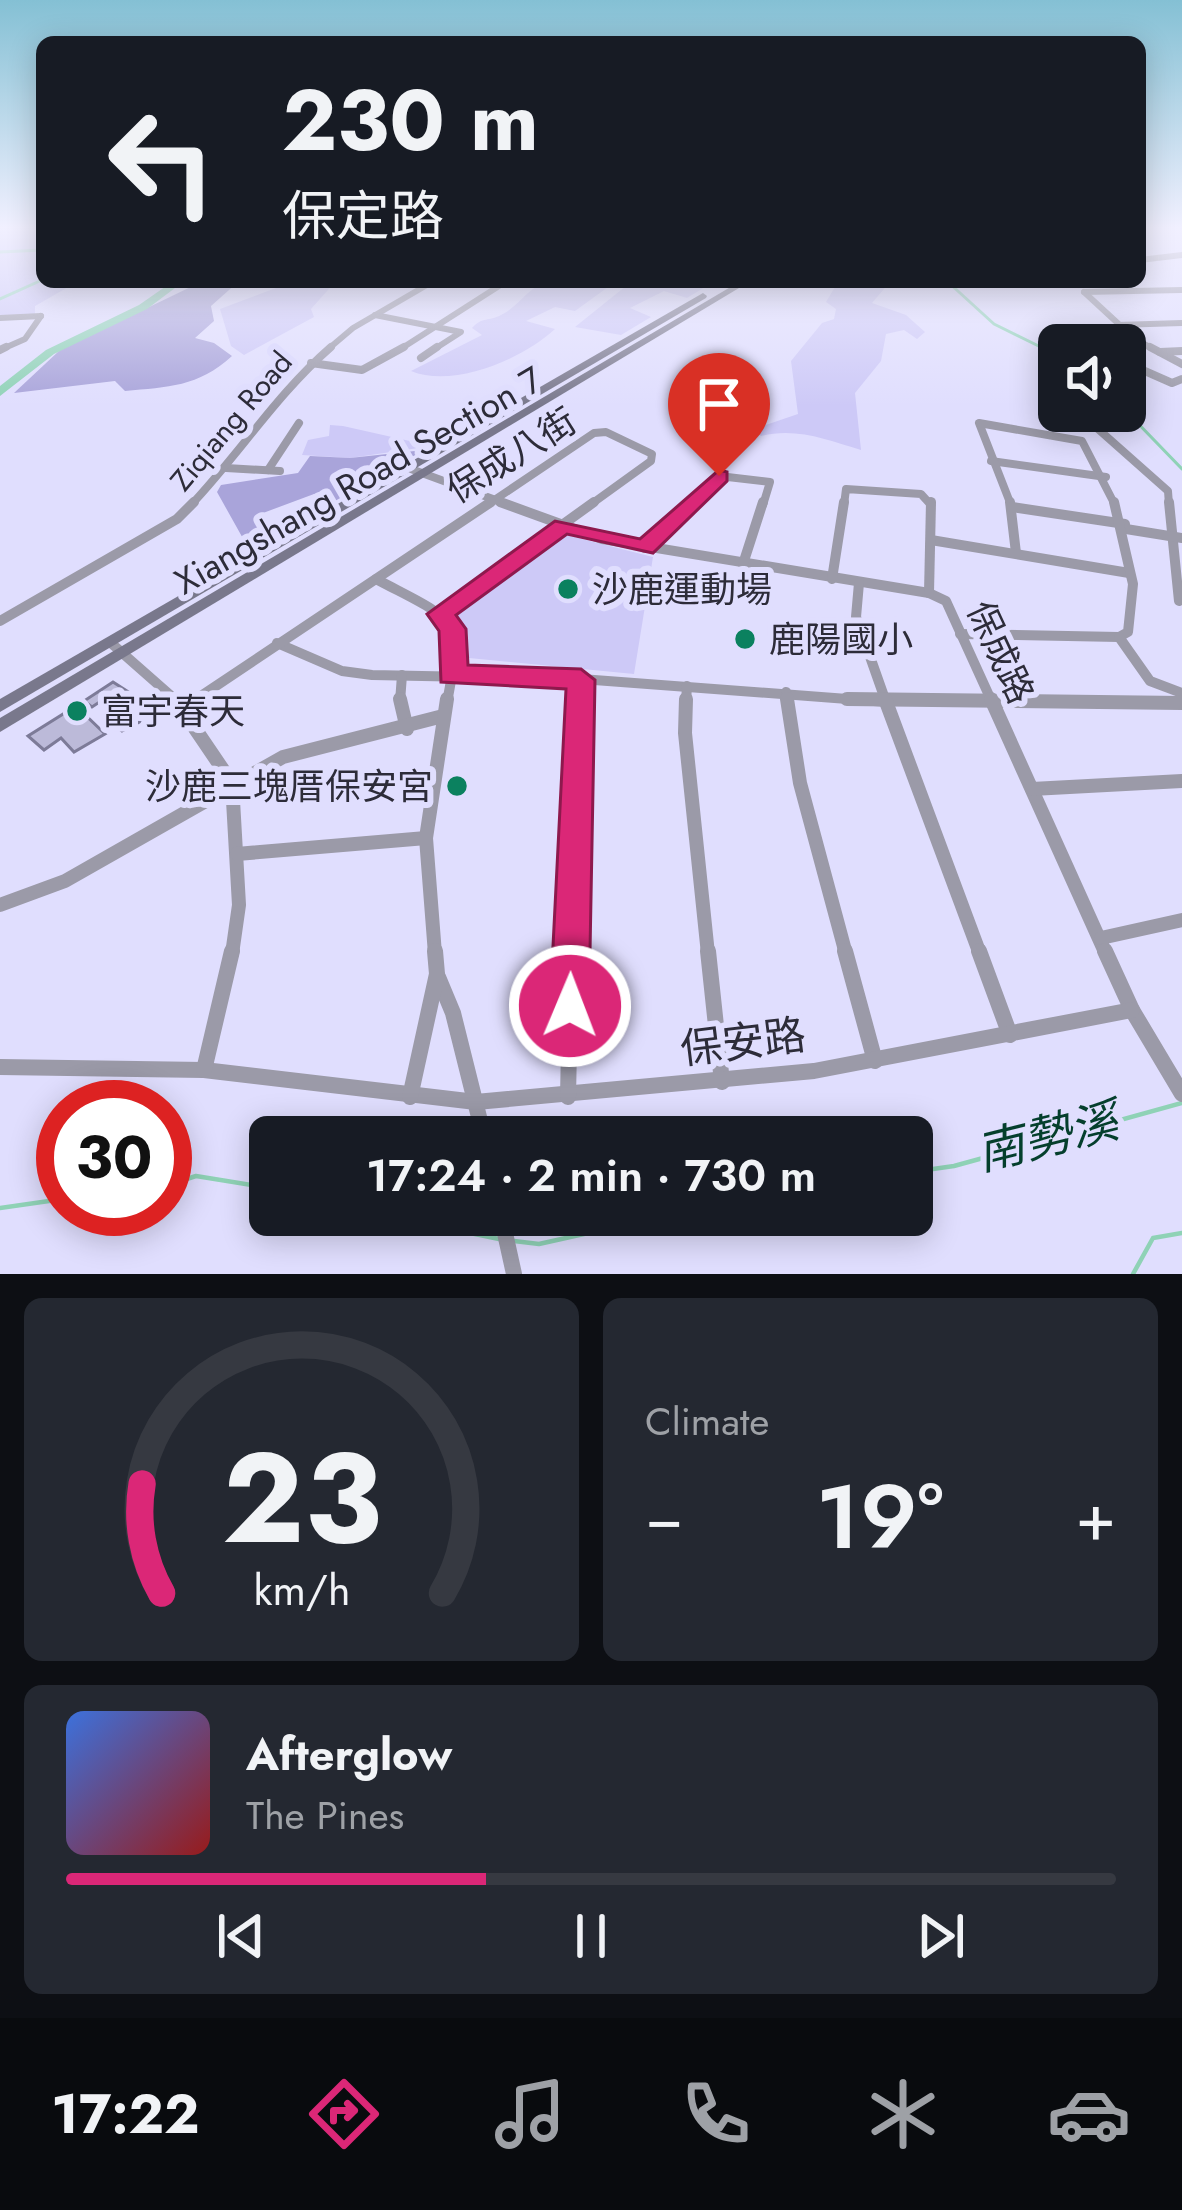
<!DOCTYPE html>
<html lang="en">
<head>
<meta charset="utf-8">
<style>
  body { margin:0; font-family:Jost,"Noto Sans TC",sans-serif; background:#242831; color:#f1f3f6; height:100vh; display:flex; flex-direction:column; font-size:45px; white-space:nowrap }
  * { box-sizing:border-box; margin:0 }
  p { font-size:39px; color:#9ea1a6 }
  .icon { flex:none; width:66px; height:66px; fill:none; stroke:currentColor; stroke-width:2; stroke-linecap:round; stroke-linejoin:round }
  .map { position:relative; height:1274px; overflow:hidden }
  .panel { display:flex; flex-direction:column; gap:24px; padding:24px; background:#0d0f14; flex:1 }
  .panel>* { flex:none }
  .guide { position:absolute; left:36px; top:36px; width:1110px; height:252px; border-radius:18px; box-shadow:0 6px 30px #0003; background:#171b24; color:#f1f3f6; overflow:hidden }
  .tools { position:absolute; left:1038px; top:324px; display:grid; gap:24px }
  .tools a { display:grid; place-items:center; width:108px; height:108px; border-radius:18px; background:#171b24; box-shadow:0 6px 30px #0003; font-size:60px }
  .speed { position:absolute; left:36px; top:1080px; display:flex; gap:24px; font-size:60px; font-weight:700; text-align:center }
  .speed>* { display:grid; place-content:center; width:156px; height:156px; border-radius:50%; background:#171b24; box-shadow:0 6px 30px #0003; line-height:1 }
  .speed .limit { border:18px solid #d22; background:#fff; color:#111 }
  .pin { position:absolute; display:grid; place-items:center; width:102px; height:102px; color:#fff; margin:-123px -51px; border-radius:50% 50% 50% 0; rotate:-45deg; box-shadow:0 0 12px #0007 }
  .pin .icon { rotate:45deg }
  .me { position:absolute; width:132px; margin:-66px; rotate:1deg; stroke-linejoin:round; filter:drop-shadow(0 0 9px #0008) }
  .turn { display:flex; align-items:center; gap:42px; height:252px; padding:0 48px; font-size:54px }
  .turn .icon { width:156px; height:156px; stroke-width:2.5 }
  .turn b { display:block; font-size:84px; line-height:102px }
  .big { font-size:90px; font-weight:600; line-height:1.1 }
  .panel .widget { flex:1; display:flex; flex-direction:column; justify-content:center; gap:18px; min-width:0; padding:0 42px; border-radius:18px; background:#242831 }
  .panel .dial { align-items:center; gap:0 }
  .dial svg { height:312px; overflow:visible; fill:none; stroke:#363941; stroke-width:7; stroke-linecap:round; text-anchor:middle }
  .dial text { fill:#f1f3f6; stroke:none }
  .song { display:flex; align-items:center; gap:36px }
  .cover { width:144px; height:144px; border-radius:18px; background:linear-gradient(135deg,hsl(220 70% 55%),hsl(0 70% 35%)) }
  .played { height:12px; border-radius:6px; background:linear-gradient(90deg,#db2777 40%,#363941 40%) }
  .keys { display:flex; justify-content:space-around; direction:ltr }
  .heat { display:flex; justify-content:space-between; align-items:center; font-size:66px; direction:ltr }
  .panel .tiles { flex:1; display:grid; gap:24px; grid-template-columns:1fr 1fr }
  .widget:last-child { grid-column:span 2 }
  .trip { position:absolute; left:249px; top:1116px; width:684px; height:120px; border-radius:18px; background:#171b24; box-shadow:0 6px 30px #0003; font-weight:600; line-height:120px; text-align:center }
  .tabs { display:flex; height:192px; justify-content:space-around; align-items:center; background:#090b0e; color:#9ea1a6 }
  .tabs .icon { width:84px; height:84px }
  .tabs .active { color:#db2777 }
  .tabs b { font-size:54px; color:#f1f3f6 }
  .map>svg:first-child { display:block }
</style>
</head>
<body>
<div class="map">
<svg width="1182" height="1274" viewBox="0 0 1182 1274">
  <rect width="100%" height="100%" fill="#e0defe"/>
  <g fill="#cdc9f7">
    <polygon points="0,228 42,228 42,282 77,282 35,306 35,315 0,317"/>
    <polygon points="292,282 335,282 311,309 314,317 244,355 231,346 220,309"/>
    <path d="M545 282H615L575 311 555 307 526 321 555 329C524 358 454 389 411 371L482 335 472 328C483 316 488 322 501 315 518 307 527 289 545 282Z"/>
    <polygon points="631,282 713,282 687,298 664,291 630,308 651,317 621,335 575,327"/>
    <path d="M838 282H890L872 303 906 315 925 332 917 339 904 330 886 334 881 361 855 393 861 450C828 440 796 427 761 436L754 429 798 414 791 361 822 323 834 319 836 309 826 302Z"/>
    <polygon points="330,425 343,426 432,446 350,458 302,455 308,440 329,436"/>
    <polygon points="562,534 653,557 634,674 469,658 468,633 453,614"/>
  </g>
  <g fill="#a9a4da">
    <path d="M201 282H238L211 306 214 321 195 338 214 343 232 356C198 387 168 387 125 391L115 381 14 393 60 350Z"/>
    <polygon points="424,450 335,501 314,494 255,516 270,538 250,551 217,492 221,485 298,473 310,456 350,458"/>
  </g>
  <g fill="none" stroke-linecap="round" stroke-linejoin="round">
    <g stroke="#8fd2b6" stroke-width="3">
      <polyline points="0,252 42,250"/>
      <polyline points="948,282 994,324 1059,356"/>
      <polyline points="0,299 42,280"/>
      <polyline points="1125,410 1182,469"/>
    </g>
    <g stroke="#8fd2b6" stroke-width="4.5">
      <polyline points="912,1172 954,1166 1182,1103"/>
      <polyline points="165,1186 196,1176 270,1188"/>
      <polyline points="0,1208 63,1199"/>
      <polyline points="317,1215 388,1216 499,1239"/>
      <polyline points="514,1241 539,1244 669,1215"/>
      <polyline points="1133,1274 1153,1238 1182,1233"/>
    </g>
    <polygon fill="#8fd2b6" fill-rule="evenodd" points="172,282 183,282 147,309 54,354 0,396 0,386 46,350 139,305"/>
  </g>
  <g fill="#bcbad9" stroke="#7d7b98" stroke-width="3">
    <polygon points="113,682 130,693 157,713 122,731 113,724 129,713 107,697 92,707 84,701"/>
    <polygon points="76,706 105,734 74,752 61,738 44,750 28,736"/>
  </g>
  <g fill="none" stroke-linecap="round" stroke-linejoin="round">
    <g stroke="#9b9aa8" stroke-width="6">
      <polyline points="1140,260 1182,255"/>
      <polyline points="1084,292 1136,340 1156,350"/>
      <polyline points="1084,292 1182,290"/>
      <polyline points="375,315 461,332 433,350"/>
      <polyline points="0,318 41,316"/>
      <polyline points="1117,325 1182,323"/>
      <polyline points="0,350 25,339 41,316"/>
      <polyline points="327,350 353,328 432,282"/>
      <polyline points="399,350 499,286 496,282"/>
    </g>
    <g stroke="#9b9aa8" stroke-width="8">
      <polyline points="1150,347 1182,364"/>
      <polyline points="0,350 6,347"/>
      <polyline points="1160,352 1182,351"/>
      <polyline points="421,358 437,347"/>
      <polyline points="311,363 362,370 404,347"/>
      <polyline points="1138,368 1172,383 1182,379"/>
      <polyline points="1089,421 1168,491 1169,505"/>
      <polyline points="991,461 1106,477"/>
      <polyline points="226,468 280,471"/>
      <polyline points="411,469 509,505"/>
      <polyline points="268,470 299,423"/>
      <path d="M191 505C240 453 277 394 331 347"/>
      <polyline points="487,505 594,433 606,432 652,454 651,461 590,505"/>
      <polyline points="689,505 719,476 770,482 763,505"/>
      <polyline points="844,505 846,489 921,494 931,505"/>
      <polyline points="1011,505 979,423 1082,441 1115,505"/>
    </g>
    <g stroke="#9b9aa8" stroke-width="10">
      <polyline points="500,502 602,539 929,593 946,601 992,702"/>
      <polyline points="1010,502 1016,553"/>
      <polyline points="1169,502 1179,601"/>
      <polyline points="1012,507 1125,524"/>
      <polyline points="1126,529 1182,538"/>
      <polyline points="931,540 1129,573"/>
      <polyline points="645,548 693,502"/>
      <polyline points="743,564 763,502"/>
      <path d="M376 579C449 618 465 614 447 702"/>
      <polyline points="832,579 844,502"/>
      <polyline points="859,583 856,617 886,702"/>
      <polyline points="929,593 931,502"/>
      <polyline points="440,613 594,502"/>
      <polyline points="0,621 177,519 194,502"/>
      <polyline points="960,634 1119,637 1128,632 1133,584 1114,502"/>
      <polyline points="1119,637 1150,681 1182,693"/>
      <polyline points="111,643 178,702"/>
      <polyline points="277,643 342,671 372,675 581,679 887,702"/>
      <polyline points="786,692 788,702"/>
      <polyline points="192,702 491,502"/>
      <polyline points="400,702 402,675"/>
      <polyline points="580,702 581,679"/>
      <polyline points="686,702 687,686"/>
    </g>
    <g stroke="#9b9aa8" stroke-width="14">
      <polyline points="175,699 232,783 239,905 232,954"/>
      <polyline points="400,699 407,729"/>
      <polyline points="686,699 685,733 708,954"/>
      <polyline points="787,699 800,783 846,954"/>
      <polyline points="847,699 1182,703"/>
      <polyline points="885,699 980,954"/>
      <polyline points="991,699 1106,954"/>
      <polyline points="184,707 196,699"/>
      <polyline points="1032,789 1182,781"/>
      <polyline points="237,854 426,838"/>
      <polyline points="0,905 65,881 283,757 443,716"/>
      <polyline points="1101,938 1182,920"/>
      <polyline points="435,954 426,838 447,699"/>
      <polyline points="571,954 580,699"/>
    </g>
    <g stroke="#9b9aa8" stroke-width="16">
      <polyline points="708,951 722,1082"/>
      <polyline points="845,951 875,1061"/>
      <polyline points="979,951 1010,1035"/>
      <polyline points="1105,951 1132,1010 1182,1094"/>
      <polyline points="438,977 453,1013 484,1137"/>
      <polyline points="0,1067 204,1070 476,1102 814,1071 1132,1010"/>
      <polyline points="204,1070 232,951"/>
      <polyline points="410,1097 437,974 435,951"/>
      <polyline points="568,1097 571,951"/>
      <polyline points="501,1215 514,1274"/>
    </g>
    <g fill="#79788c" fill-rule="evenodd">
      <polygon points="739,282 749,282 0,732 0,718"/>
      <polygon points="703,293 707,296 706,298 0,712 0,699"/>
    </g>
  </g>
  <linearGradient id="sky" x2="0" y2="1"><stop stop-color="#84c0d4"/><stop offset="0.56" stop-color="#f1f0ff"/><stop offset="1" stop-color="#f1f0ff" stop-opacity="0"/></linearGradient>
  <rect width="1182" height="406" fill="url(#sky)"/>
  <polygon fill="#db2777" stroke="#8e194d" stroke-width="3" points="719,470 727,472 727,481 653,553 567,534 456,615 466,629 468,665 581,669 595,680 589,1006 584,1019 570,1024 556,1019 550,1006 566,689 441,682 439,631 427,614 555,521 640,539"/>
  <g fill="#0b815f" stroke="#e0defe" stroke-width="4.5">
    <circle cx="568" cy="589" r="12"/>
    <circle cx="745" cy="639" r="12"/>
    <circle cx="77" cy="711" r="12"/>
    <circle cx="457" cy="786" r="12"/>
  </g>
  <g text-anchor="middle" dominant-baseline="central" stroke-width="12" stroke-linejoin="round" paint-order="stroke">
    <g font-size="30" fill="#2d2c39" stroke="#e0defe">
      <text transform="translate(231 421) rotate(-50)">Ziqiang Road</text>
    </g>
    <g font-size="36" fill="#2d2c39" stroke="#e0defe">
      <text transform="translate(511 455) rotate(-32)">保成八街</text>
      <text transform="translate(358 480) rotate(-30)">Xiangshang Road Section 7</text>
      <text transform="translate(1001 652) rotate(65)">保成路</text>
    </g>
    <g font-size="36" fill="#2d2c39" stroke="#e0defe" text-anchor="start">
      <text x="592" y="589">沙鹿運動場</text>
      <text x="769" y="639">鹿陽國小</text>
      <text x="101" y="711">富宇春天</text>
      <text x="433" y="786" text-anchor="end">沙鹿三塊厝保安宮</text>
    </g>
    <g font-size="42" fill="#2d2c39" stroke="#e0defe">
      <text transform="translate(743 1042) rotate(-7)">保安路</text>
    </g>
    <g font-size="48" font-style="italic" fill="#053f2d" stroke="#e0defe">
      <text transform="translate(1047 1137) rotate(-14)">南勢溪</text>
    </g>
  </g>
</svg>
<div class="tools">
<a><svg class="icon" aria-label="sound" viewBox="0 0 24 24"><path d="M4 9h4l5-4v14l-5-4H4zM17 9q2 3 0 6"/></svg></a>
</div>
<div class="speed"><div class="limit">30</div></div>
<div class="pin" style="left:719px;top:476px;background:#d93025"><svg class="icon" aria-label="arrive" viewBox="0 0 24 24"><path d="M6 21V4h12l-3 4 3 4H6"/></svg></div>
<svg class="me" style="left:570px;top:1006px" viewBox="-20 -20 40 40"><circle r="17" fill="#db2777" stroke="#fff" stroke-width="3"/><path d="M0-11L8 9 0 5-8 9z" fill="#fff"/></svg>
<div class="trip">17:24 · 2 min · 730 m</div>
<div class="guide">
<div class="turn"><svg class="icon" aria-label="left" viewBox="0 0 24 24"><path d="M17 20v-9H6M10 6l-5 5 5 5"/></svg><div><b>230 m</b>保定路</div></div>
</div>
</div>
<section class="panel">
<div class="tiles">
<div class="widget dial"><svg viewBox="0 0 100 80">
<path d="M14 69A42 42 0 1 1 86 69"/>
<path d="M14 69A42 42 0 0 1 9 41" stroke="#db2777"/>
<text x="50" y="56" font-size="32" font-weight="700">23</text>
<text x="50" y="72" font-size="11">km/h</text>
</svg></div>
<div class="widget"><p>Climate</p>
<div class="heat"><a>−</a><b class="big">19°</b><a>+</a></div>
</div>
<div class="widget">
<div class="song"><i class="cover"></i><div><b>Afterglow</b><p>The Pines</p></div></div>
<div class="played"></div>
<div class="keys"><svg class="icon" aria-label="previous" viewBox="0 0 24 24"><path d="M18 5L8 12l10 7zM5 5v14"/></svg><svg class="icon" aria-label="pause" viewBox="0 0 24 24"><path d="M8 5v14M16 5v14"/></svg><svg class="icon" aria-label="next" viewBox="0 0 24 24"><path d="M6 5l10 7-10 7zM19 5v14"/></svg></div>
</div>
</div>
</section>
<nav class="tabs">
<b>17:22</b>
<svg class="icon active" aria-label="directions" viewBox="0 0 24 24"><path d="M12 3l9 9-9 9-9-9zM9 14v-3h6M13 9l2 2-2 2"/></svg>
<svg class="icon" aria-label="music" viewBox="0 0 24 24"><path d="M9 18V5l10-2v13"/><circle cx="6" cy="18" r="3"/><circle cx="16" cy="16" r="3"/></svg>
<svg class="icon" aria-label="phone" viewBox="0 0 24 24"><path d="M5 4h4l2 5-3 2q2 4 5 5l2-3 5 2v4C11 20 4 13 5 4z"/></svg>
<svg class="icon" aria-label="climate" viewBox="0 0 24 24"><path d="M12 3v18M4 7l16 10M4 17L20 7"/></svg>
<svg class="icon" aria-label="car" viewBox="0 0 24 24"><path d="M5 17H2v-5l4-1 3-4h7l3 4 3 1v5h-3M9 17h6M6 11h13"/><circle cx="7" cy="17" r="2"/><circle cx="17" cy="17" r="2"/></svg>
</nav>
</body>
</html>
